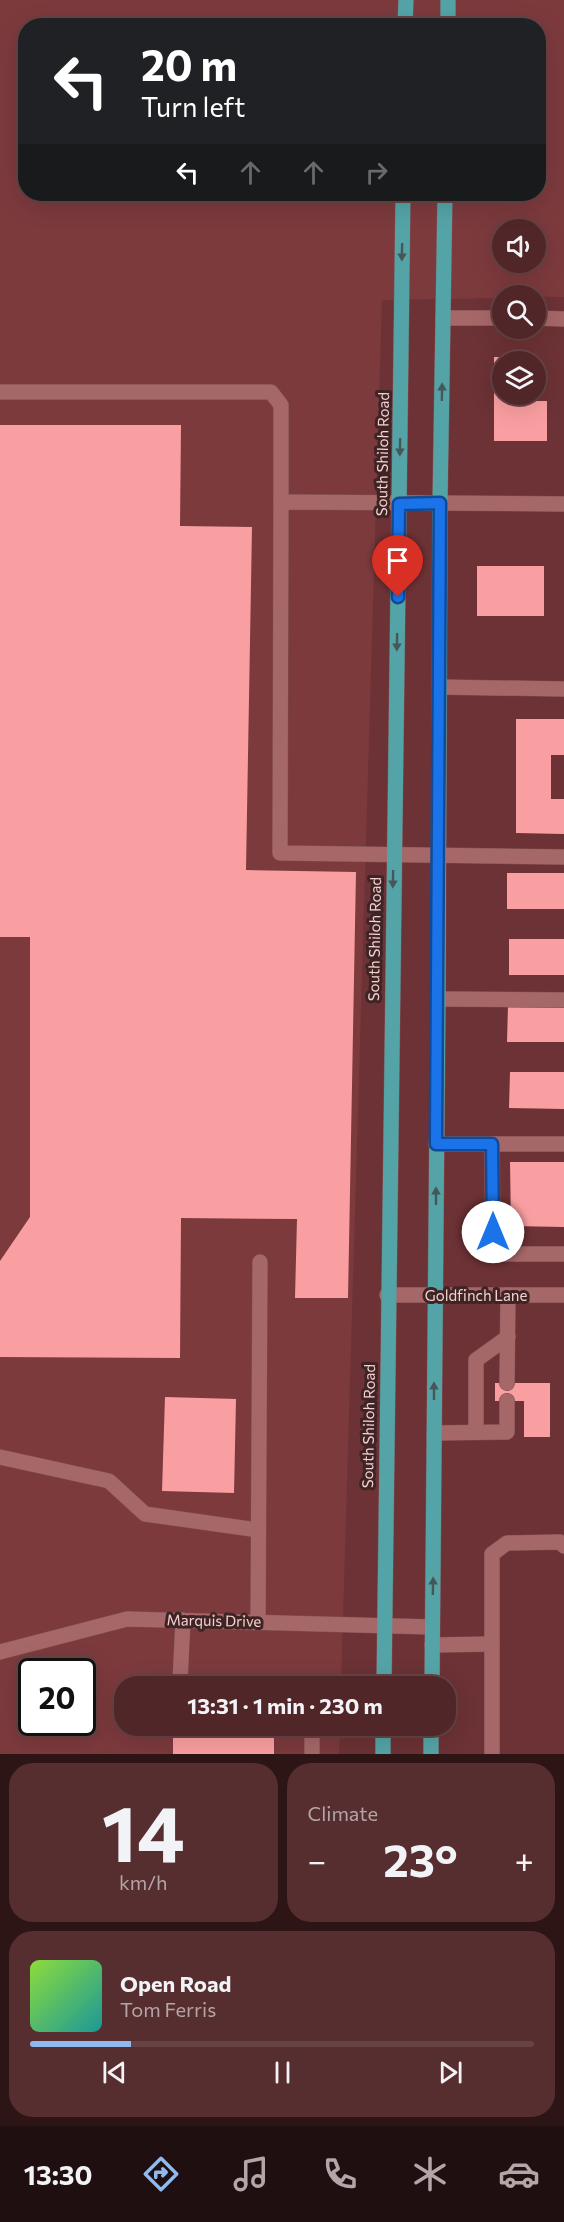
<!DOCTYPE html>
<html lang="en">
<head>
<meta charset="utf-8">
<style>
  body { margin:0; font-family:Commissioner,sans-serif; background:#572e30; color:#f1f3f6; height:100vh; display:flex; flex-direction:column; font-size:22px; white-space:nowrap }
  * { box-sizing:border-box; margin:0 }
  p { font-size:20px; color:#b4a5a8 }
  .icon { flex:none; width:33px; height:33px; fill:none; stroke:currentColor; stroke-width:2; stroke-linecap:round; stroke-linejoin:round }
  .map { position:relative; height:1754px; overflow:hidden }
  .sheet { display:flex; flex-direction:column; gap:9px; padding:9px; background:#2d1516; flex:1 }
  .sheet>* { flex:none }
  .hud { position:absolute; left:18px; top:18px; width:528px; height:183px; border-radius:24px; box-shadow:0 6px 24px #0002,0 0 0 2px #674345; background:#202124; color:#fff; overflow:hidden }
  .controls { position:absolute; left:492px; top:219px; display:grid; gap:12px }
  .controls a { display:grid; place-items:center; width:54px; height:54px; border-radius:50%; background:#512628; box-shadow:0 6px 24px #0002,0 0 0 2px #674345; font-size:30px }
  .speed { position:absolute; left:18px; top:1658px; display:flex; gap:12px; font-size:30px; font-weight:700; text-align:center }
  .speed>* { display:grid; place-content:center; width:78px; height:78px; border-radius:50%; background:#512628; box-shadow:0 6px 24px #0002,0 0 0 2px #674345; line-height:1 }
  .speed .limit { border:3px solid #111; border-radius:9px; background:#fff; color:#111 }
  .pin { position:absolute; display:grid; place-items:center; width:51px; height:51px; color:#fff; margin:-62px -26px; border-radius:50% 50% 50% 0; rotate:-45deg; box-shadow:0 0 6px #0007 }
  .pin .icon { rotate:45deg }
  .me { position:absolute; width:66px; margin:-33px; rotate:0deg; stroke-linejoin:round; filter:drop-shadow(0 0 4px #0008) }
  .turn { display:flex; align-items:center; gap:21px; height:126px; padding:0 24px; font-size:27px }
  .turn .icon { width:78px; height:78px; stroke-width:2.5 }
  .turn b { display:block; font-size:42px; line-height:51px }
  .lanes { display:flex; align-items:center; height:57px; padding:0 24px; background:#0003; justify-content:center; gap:30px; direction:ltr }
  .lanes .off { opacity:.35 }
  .big { font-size:45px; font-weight:700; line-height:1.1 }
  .sheet .widget { flex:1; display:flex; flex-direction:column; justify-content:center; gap:9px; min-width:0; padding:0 21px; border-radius:24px; background:#572e30 }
  .sheet .dial { align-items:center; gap:0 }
  .dial b { font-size:78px; line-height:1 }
  .song { display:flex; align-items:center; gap:18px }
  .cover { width:72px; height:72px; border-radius:9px; background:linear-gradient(135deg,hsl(90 70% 55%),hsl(180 70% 35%)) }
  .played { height:6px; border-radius:3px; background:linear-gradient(90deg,#90b9f0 20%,#674345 20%) }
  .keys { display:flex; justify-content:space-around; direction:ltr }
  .heat { display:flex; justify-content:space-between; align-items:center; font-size:33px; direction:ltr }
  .sheet .tiles { flex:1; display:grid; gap:9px; grid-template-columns:1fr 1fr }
  .widget:last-child { grid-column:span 2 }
  .trip { position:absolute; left:114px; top:1676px; width:342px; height:60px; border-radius:24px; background:#512628; box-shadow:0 6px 24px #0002,0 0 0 2px #674345; font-weight:700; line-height:60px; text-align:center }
  .menu { display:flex; height:96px; justify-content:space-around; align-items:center; background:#200f10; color:#b4a5a8 }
  .menu .icon { width:42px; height:42px }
  .menu .on { color:#90b9f0 }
  .menu b { font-size:27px; color:#f1f3f6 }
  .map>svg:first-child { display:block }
</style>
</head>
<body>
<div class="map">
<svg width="564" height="1754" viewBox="0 0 564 1754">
  <rect width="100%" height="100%" fill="#6c3235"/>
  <path fill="#7c3a3d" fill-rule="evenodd" d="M0 0H564V297L502 296V298L382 300 341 1686H124V1725H340L339 1754H0ZM26 26H538V194H26ZM502 230H536V262H502ZM32 1671H82V1722H32Z"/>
  <g fill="#fa9fa1">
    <polygon points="494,357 527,357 527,362 502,362 502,394 527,394 527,401 547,401 547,441 494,441"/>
    <polygon points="0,425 181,425 180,526 252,527 246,870 356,872 348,1298 295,1298 297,1219 181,1218 180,1358 0,1357 0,1261 30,1217 30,937 0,937"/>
    <rect x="477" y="566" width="67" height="50"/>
    <polygon points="516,719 564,719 564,755 551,755 551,799 564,799 564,834 516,833"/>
    <rect x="507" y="873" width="57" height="36"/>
    <rect x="509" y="939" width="55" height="36"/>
    <polygon points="508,1005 564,1006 564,1042 507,1042"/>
    <polygon points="510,1072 564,1072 564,1109 509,1108"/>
    <polygon points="510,1162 564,1162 564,1227 511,1226"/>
    <polygon points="495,1383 550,1383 550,1437 524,1437 524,1401 495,1401"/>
    <polygon points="165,1397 236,1399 234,1493 162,1491"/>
    <rect x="173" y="1725" width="101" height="29"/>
  </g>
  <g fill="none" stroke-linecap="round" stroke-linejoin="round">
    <g stroke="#804f52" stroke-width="16">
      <g id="minor">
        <polyline points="443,318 502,318"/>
        <polyline points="536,318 564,319"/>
        <polyline points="0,392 271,392 281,405 281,502"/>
        <polyline points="564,504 281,502 280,853 564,857"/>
        <polyline points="439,687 564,689"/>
        <polyline points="438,999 564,1000"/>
        <polyline points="436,1144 564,1144"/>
        <polyline points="492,1144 493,1254 564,1254"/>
        <polyline points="387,1295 564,1295"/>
        <polyline points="507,1383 508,1295"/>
        <polyline points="476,1432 476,1360 508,1337"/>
        <polyline points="434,1433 507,1432 507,1401"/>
        <polyline points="0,1457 109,1481 145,1514 258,1530"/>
        <polyline points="183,1620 180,1682 312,1686"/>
        <polyline points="258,1621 260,1262"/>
        <polyline points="432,1645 492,1644"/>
        <polyline points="0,1652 127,1619 432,1627"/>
        <polyline points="312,1725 312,1754"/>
        <polyline points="492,1754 492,1554 507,1543 560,1542 564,1546"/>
      </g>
    </g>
    <g stroke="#804f52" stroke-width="16">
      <g id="major">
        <polyline points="405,26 406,0"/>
        <polyline points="448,26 448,0"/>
        <polyline points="384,1686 403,194"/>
        <polyline points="432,1686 438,999 440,503 445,194"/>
        <polyline points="383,1754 383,1725"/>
        <polyline points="431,1754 431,1725"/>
      </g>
    </g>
    <use href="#minor" stroke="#a66768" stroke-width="15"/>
    <use href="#major" stroke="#54a4a7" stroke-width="15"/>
  </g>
  <defs><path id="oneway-solid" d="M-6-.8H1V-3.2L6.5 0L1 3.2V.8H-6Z" transform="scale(1.5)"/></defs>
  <g fill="#475759">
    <use href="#oneway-solid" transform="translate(402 252) rotate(91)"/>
    <use href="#oneway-solid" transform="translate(442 392) rotate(-89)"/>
    <use href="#oneway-solid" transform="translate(400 447) rotate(91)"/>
    <use href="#oneway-solid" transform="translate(397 642) rotate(91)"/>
    <use href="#oneway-solid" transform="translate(393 879) rotate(91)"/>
    <use href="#oneway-solid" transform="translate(436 1196) rotate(-90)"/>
    <use href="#oneway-solid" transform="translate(434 1391) rotate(-90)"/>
    <use href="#oneway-solid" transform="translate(433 1586) rotate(-89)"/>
  </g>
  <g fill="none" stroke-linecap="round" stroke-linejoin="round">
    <g stroke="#114b97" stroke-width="15">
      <polyline id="route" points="398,597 399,504 440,503 436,1144 492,1144 493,1232"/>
    </g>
    <use href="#route" stroke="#1a73e8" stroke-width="10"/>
  </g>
  <g text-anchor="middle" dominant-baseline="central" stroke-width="6" stroke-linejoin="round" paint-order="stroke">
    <g font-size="15" fill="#f5d1d0" stroke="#3f2425">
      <text transform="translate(382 454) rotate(-89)">South Shiloh Road</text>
      <text transform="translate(374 939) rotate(-89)">South Shiloh Road</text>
      <text x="476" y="1295">Goldfinch Lane</text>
      <text transform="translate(368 1426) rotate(-89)">South Shiloh Road</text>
      <text transform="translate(214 1620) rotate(1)">Marquis Drive</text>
    </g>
  </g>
</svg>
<div class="controls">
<a><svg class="icon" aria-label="sound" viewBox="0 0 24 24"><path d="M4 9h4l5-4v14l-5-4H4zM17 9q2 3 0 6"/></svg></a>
<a><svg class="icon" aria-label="search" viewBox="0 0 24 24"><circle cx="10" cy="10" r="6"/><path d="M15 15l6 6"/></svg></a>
<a><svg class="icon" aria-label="layers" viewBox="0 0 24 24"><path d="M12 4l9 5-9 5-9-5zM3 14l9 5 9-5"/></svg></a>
</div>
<div class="speed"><div class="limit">20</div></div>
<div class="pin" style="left:398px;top:597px;background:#d93025"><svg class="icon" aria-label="arrive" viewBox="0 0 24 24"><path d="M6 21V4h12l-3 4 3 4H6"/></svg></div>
<svg class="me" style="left:493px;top:1232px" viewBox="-20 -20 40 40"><circle r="19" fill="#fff"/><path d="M0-13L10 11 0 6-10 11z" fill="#1a73e8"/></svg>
<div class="trip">13:31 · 1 min · 230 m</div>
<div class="hud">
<div class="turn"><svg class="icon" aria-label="left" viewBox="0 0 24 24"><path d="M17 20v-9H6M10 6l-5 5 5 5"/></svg><div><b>20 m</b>Turn left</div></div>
<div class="lanes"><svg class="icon" aria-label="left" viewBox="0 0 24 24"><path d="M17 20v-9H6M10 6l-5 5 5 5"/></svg><svg class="icon off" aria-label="ahead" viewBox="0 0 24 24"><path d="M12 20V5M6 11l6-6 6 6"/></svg><svg class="icon off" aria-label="ahead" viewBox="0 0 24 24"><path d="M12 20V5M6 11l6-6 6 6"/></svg><svg class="icon off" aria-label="right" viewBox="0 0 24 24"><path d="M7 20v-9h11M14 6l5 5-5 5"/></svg></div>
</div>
</div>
<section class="sheet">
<div class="tiles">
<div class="widget dial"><b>14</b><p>km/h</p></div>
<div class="widget"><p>Climate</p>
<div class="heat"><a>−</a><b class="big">23°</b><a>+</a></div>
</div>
<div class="widget">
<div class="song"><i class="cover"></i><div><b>Open Road</b><p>Tom Ferris</p></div></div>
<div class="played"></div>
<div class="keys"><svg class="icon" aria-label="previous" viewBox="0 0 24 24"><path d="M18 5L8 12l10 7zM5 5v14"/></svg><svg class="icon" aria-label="pause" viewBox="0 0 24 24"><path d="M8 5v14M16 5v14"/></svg><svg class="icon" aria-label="next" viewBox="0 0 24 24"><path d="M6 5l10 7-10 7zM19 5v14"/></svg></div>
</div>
</div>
</section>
<nav class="menu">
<b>13:30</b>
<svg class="icon on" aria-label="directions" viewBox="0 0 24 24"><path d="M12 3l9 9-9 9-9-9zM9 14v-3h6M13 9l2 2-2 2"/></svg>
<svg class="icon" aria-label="music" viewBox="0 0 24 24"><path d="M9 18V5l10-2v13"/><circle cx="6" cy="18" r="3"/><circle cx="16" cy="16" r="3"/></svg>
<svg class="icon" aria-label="phone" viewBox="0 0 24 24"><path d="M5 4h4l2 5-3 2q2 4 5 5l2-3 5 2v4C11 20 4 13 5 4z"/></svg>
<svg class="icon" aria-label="climate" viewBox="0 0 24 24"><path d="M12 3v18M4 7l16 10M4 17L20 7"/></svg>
<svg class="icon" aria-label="car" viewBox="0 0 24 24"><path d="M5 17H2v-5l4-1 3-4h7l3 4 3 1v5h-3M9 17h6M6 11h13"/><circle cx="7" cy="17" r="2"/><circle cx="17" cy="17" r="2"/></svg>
</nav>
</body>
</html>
